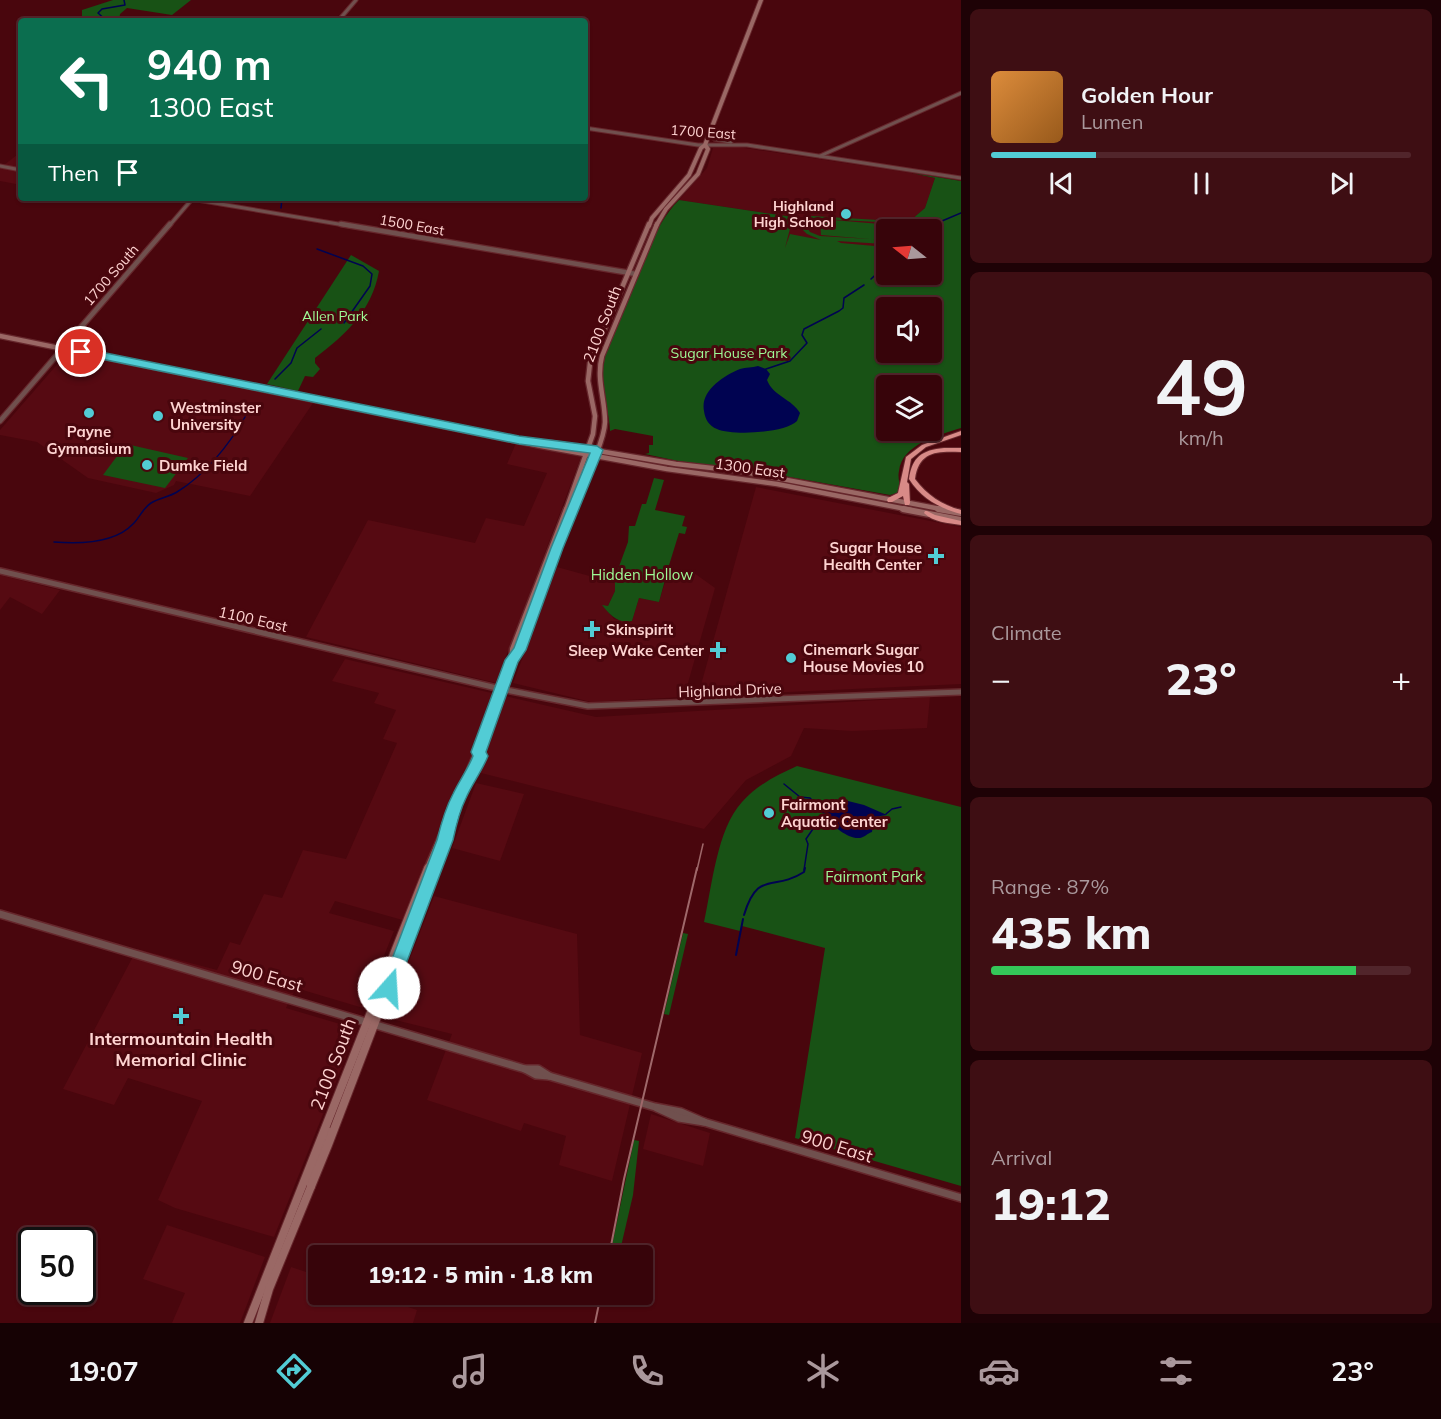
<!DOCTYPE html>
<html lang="en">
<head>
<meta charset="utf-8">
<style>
  body { margin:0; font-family:Mulish,sans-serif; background:#3e0e13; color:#f1f3f6; height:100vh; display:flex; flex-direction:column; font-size:22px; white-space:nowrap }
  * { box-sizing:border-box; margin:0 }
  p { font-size:20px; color:#aa989c }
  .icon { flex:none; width:33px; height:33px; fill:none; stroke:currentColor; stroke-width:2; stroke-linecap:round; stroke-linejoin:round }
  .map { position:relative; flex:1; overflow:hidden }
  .side { display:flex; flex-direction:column; gap:9px; padding:9px; background:#1e0206; width:480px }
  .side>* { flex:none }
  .banner { position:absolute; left:18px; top:18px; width:570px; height:183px; border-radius:6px; box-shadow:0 2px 4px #0004,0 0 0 2px #51252b; background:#0b6e4f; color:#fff; overflow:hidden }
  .needle { width:39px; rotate:287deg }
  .fabs { position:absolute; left:876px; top:219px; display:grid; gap:12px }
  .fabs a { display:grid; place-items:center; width:66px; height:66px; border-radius:6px; background:#37040a; box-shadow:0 2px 4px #0004,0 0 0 2px #51252b; font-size:30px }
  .speed { position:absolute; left:18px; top:1227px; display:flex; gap:12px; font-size:30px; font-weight:700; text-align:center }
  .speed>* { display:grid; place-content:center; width:78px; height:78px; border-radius:50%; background:#37040a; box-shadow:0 2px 4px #0004,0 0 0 2px #51252b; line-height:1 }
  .speed .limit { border:3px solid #111; border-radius:9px; background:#fff; color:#111 }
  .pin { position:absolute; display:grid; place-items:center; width:51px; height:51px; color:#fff; margin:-26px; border:3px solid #fff; border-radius:50%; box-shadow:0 2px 6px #0007 }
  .me { position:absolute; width:66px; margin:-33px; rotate:19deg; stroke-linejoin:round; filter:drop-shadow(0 0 4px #0008) }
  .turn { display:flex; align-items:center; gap:21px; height:126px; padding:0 30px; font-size:27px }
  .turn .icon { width:78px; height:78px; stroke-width:2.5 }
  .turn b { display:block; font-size:42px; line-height:51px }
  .then { display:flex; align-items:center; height:57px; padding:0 30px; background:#0003; gap:12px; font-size:22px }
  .big { font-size:45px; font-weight:800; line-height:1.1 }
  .side .widget { flex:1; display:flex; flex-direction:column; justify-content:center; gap:9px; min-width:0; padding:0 21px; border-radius:9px; background:#3e0e13 }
  .side .dial { align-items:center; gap:0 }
  .dial b { font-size:78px; line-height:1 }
  .song { display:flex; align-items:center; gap:18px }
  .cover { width:72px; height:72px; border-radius:9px; background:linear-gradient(135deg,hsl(30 70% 55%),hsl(30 70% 35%)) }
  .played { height:6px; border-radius:3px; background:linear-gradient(90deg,#52ccd5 25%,#51252b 25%) }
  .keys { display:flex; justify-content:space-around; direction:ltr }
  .heat { display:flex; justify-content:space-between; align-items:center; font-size:33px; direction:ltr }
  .charge { height:9px; border-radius:4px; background:linear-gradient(90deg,#34c759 87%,#51252b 0) }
  .trip { position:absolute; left:308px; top:1245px; width:345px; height:60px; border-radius:6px; background:#37040a; box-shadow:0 2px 4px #0004,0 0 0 2px #51252b; font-weight:800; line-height:60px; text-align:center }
  .tab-bar { display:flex; height:96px; justify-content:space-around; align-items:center; background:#160204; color:#aa989c }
  .tab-bar .icon { width:42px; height:42px }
  .tab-bar .current { color:#52ccd5 }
  .tab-bar b { font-size:27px; color:#f1f3f6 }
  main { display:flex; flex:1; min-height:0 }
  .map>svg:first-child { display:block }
</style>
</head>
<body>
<main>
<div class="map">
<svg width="961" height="1323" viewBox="0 0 961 1323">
  <rect width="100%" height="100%" fill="#49060d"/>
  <g fill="#560a12">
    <polygon points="738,147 912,173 935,178 925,208 911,220 906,229 886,230 886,256 783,253 792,217 679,200 707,168 713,148"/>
    <polygon points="17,155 21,156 21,185 0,181 0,168"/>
    <polygon points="68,352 246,388 313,403 250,496 176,481 174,485 156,493 88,478 37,442 0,435 0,430"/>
    <polygon points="516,443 581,457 496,683 306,637 368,520 475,543 486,518 524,526 547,473 507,464"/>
    <polygon points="756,487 961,527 961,684 702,696 699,692"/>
    <polygon points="557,567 615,583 615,591 608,606 603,606 614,619 628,622 632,621 639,598 659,602 669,569 694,573 715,588 684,697 591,702 513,683"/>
    <polygon points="0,575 60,590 42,614 10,597 0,610"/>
    <polygon points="345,659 596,717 930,697 927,728 852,731 804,728 791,756 746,780 704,829 465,769 406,921 335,901 329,913 394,931 363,1008 296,988 286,1008 357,1029 274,1237 175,1208 158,1200 202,1101 128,1078 114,1105 63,1089 137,949 217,970 230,942 240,945 264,894 282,898 303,850 346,859 397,743 383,739 396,710 374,703 379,693 332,681"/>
    <polygon points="476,783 524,794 500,861 452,848"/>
    <polygon points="434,896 577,934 580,1035 642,1053 612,1181 559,1165 566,1136 524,1123 521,1131 427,1100 452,1034 387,1018"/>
    <polygon points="651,1114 710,1133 703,1166 643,1149"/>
    <polygon points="167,1225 265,1257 240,1323 172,1323 185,1293 143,1279"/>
    <polygon points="291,1267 318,1276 318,1294 372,1295 417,1310 413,1323 270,1323"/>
  </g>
  <g fill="#185215" fill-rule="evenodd">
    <polygon points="113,0 191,0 172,15 127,8 120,14 119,21 82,21 82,10"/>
    <path d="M912 173 961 181V428C939 435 902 444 899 471 897 479 902 485 897 493L890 495 751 470 678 461 645 454 649 453V445H653V436L615 429 610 431C610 413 600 390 602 369 603 356 612 341 616 329 631 292 651 227 679 200L793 217 785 248 790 234 821 240 807 234 801 228 803 221 812 216 895 221 900 229 878 222 821 219 880 224 882 240 821 235 820 219 810 221 806 226 810 232 820 236 886 240V243L884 244 837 241 841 243 886 247V274H932V230L906 229 911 220 925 208 935 178ZM886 308H932V352H886ZM886 386H932V430H886Z"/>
    <path d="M351 255 379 271C372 311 346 334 315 358V363L320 369 313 377 305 376 298 391 267 384Z"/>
    <polygon points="126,444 188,458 165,488 103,475"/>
    <path d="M654 478 664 480 655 510 685 516 682 526 687 527 685 534 679 533 666 575 670 578 665 580 659 602 639 598 632 621C618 624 610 615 602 605L608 606 615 591V583L599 577 602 569 617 572 628 542 629 526H635L642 504H646Z"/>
    <path d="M797 766 961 807V1186L795 1138 825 948 742 926 740 931 704 922C712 886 717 829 742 802 757 785 777 775 797 766Z"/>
    <polygon points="683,933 688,934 669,1015 664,1014"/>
    <polygon points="634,1140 639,1141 633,1195 619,1255 610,1255"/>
  </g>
  <g fill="#000351">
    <path d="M758 366 766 369 770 374 767 380C773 396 792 399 800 413L797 421C785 433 733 436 717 429 709 426 705 419 704 411 700 391 723 376 740 369 746 367 752 368 758 366Z"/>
    <path d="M848 801 864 805 887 815 874 817 872 832C868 833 865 837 860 838 845 839 838 825 824 824L828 820 827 814 822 813 826 806Z"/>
  </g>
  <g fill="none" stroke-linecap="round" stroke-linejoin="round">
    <g stroke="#000351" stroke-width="1.5">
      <polyline points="107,21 98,13 102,9 125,5 124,0"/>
      <polyline points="281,208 282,198"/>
      <polyline points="932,233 938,232 942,221 961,213"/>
      <polyline points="317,249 363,266 372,274 370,286 344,323"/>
      <polyline points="871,279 886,265"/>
      <polyline points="766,369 790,361 807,343 802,335 804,329 839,311 843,308 844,298 864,285"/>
      <polyline points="275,379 291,363 297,348 321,329"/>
      <path d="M54 542C79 544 114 544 133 524 140 517 143 508 151 503 159 498 169 497 177 492 205 475 229 445 245 417"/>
      <polyline points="784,784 800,797 810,798 822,811"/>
      <polyline points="886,814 892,809 901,807"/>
      <polyline points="804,870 808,844 806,839 815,826 824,824"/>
    </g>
    <g stroke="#000351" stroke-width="2">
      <path d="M744 915C758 869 773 892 804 872L805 868"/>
      <polyline points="736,955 743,919"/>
    </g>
    <g stroke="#66272c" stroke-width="5">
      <g id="tertiary-far3">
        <polyline points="338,21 356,0"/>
        <polyline points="585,128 698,145 747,145 961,178"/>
        <polyline points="709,133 714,139 731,142"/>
        <polyline points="820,156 961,93"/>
        <polyline points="0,166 21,170"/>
        <polyline points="185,198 350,226"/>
        <polyline points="169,226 193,198"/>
      </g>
    </g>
    <g stroke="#66272c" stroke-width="7">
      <g id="tertiary-far2">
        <polyline points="341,224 636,274"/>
        <polyline points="0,421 170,224"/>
      </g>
    </g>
    <g stroke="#66272c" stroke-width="8">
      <polyline id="tertiary-far1" points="0,571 501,689 588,706 961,692"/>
    </g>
    <g stroke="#66272c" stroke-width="10">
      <g id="tertiary">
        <polyline points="0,914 525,1069 536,1075 549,1076 655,1107 681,1112 704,1122 961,1198"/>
        <polyline points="525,1069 538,1069 549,1076"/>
        <polyline points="657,1108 679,1118 704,1122"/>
      </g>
    </g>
    <g stroke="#66272c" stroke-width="6">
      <g id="secondary-far3">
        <polyline points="649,226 652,218 689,175 701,148 705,145 761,0"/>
        <polyline points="656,226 666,209 698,174 708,149 705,145"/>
      </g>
    </g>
    <g stroke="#66272c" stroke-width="7">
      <g id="secondary-far2">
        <polyline points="0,336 541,446 667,469 777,484 911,510"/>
        <polyline points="551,443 676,464 739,471 946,510"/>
        <polyline points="566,510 593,434 595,416 588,381 590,363 649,224"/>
        <path d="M572 510C581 488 604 444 605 422 605 399 596 379 602 356L657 224"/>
      </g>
    </g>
    <g stroke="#66272c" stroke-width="9">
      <g id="secondary-far1">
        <polyline points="903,509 961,520"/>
        <polyline points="938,509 961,513"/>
        <polyline points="512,659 520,650 573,509"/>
        <polyline points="467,783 480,756 478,751"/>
        <polyline points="427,870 478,751 512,660 513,649 567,509"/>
        <polyline points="434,870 450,819"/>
      </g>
    </g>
    <g stroke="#66272c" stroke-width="10">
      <g id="secondary">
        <polyline points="311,1186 310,1179 327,1131"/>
        <polyline points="248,1323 428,868"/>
        <polyline points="259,1323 269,1289 328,1145 434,868"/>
      </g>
    </g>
    <g stroke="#66272c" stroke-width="2">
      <g id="motorway">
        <polygon points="961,431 961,435 926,447 911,459 907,482 909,484 910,503 909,505 905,505 903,496 892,502 888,502 887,500 888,498 898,493 906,457 922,445"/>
        <path d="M944 448H961V452C937 451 919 451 915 479 927 495 942 505 961 510V514C939 508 922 499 909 479 912 457 922 450 944 448Z"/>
        <path d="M925 511H927L935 515 961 521V525C948 523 933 522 924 513Z"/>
      </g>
    </g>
    <use href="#tertiary-far3" stroke="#70504e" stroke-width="3"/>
    <use href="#tertiary-far2" stroke="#70504e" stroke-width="4.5"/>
    <use href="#tertiary-far1" stroke="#70504e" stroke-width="5"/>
    <use href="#tertiary" stroke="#70504e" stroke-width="7"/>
    <use href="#secondary-far3" stroke="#9a6865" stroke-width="4"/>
    <use href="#secondary-far2" stroke="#9a6865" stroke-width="4.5"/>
    <use href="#secondary-far1" stroke="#9a6865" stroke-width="6"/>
    <use href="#secondary" stroke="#9a6865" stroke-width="8"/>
    <use href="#motorway" fill="#d88a87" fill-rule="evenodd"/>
    <polyline stroke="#9f686a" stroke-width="1.5" points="697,870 703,844"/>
    <g stroke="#9f686a" stroke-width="2">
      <polyline points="609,1256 624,1179 697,868"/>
      <polyline points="595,1323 601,1294"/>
    </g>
  </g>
  <path fill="#52ccd5" stroke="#35858a" stroke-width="1.5" d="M81 348 519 436 597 446 603 450 563 548 526 650 518 662 486 752 488 756C482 771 472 784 466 798 459 812 456 826 453 840L395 993 389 996 383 993 381 988 437 840C441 824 445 809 453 794 459 781 468 769 473 756L471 752 505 660 514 648 551 548 590 453 519 444 77 354 75 352Z"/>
  <g fill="#52ccd5" stroke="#49060d" stroke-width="2">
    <circle cx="846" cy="214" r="6"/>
    <circle cx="89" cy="413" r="6"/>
    <circle cx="158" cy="416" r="6"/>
    <circle cx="147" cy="465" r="6"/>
    <path d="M933 547h6v6h6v6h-6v6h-6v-6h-6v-6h6z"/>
    <path d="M589 620h6v6h6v6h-6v6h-6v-6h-6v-6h6z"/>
    <path d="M715 641h6v6h6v6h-6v6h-6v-6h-6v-6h6z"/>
    <circle cx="791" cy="658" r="6"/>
    <circle cx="769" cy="813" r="6"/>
    <path d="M178 1007h6v6h6v6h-6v6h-6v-6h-6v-6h6z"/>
  </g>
  <g text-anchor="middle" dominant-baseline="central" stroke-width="6" stroke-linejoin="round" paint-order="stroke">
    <g font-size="14" fill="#fed3d1" stroke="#49060d">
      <text transform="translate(703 132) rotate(4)">1700 East</text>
      <text transform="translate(412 225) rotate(10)">1500 East</text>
      <text transform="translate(111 275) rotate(-49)">1700 South</text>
    </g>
    <g font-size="14" font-weight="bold" fill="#fed3d1" stroke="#49060d" text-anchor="end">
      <text x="834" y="206">Highland<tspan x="834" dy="16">High School</tspan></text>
    </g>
    <g font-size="14" fill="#9efa96" stroke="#49060d">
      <text x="335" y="316">Allen Park</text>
      <text x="729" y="353">Sugar House Park</text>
    </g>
    <g font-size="15" fill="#fed3d1" stroke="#49060d">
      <text transform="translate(602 324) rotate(-69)">2100 South</text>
      <text transform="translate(750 468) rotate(8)">1300 East</text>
      <text transform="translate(253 619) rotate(13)">1100 East</text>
      <text transform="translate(730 690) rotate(-2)">Highland Drive</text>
    </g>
    <g font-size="15" font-weight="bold" fill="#fed3d1" stroke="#49060d" text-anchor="start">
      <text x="170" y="407">Westminster<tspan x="170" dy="17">University</tspan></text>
      <text x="89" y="431" text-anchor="middle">Payne<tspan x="89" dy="17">Gymnasium</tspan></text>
      <text x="159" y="465">Dumke Field</text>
      <text x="922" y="547" text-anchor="end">Sugar House<tspan x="922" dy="17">Health Center</tspan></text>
      <text x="606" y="629">Skinspirit</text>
      <text x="803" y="649">Cinemark Sugar<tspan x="803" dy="17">House Movies 10</tspan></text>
      <text x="704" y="650" text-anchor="end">Sleep Wake Center</text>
      <text x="781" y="804">Fairmont<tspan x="781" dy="17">Aquatic Center</tspan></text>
    </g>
    <g font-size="15" fill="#9efa96" stroke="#49060d">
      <text x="642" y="574">Hidden Hollow</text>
      <text x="874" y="876">Fairmont Park</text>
    </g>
    <g font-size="18" fill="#fed3d1" stroke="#49060d">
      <text transform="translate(267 976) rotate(16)">900 East</text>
      <text transform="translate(333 1064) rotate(-69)">2100 South</text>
      <text transform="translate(837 1146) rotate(17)">900 East</text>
    </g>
    <g font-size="18" font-weight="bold" fill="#fed3d1" stroke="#49060d">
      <text x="181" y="1038">Intermountain Health<tspan x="181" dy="21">Memorial Clinic</tspan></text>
    </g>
  </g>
</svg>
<div class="fabs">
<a><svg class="needle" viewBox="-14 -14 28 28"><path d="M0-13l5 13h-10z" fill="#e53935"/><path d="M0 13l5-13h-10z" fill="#aa989c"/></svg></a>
<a><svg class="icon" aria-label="sound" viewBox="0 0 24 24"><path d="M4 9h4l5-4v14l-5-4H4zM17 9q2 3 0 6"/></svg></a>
<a><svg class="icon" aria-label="layers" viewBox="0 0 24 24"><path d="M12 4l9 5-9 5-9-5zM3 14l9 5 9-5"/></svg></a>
</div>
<div class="speed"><div class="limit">50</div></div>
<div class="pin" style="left:81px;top:352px;background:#d93025"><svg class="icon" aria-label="arrive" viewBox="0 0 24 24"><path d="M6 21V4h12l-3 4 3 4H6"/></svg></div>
<svg class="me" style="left:389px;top:988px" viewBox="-20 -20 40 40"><circle r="19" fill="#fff"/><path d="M0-13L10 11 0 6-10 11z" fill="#52ccd5"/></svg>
<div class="trip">19:12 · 5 min · 1.8 km</div>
<div class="banner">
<div class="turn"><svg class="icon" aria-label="left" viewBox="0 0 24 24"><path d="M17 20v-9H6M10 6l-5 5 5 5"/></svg><div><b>940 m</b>1300 East</div></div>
<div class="then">Then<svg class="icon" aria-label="arrive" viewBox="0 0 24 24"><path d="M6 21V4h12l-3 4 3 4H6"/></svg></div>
</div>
</div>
<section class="side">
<div class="widget">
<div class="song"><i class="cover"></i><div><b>Golden Hour</b><p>Lumen</p></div></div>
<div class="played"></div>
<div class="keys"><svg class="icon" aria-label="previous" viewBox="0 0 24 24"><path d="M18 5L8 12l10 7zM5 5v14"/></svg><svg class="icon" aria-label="pause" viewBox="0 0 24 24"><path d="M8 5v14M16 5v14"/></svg><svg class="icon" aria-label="next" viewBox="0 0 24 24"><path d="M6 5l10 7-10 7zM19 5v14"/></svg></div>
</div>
<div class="widget dial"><b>49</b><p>km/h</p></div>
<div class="widget"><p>Climate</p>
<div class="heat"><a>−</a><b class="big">23°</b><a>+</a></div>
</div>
<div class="widget"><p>Range · 87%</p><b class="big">435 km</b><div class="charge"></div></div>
<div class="widget"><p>Arrival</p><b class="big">19:12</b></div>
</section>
</main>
<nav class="tab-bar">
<b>19:07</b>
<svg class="icon current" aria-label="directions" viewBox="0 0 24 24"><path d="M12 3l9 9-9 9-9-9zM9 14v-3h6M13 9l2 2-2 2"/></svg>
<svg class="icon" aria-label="music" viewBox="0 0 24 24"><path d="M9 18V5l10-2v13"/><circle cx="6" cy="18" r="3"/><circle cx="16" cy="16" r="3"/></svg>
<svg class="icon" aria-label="phone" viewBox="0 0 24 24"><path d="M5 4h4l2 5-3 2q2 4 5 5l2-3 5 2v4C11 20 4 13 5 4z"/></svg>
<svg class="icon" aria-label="climate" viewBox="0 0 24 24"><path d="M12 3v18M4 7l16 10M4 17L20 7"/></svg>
<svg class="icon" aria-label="car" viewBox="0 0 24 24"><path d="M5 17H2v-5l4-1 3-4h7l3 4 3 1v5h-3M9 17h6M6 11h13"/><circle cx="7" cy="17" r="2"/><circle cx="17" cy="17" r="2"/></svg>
<svg class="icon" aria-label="filters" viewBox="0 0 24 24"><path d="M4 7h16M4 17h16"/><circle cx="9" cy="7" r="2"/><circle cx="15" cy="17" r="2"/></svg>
<b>23°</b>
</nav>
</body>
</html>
